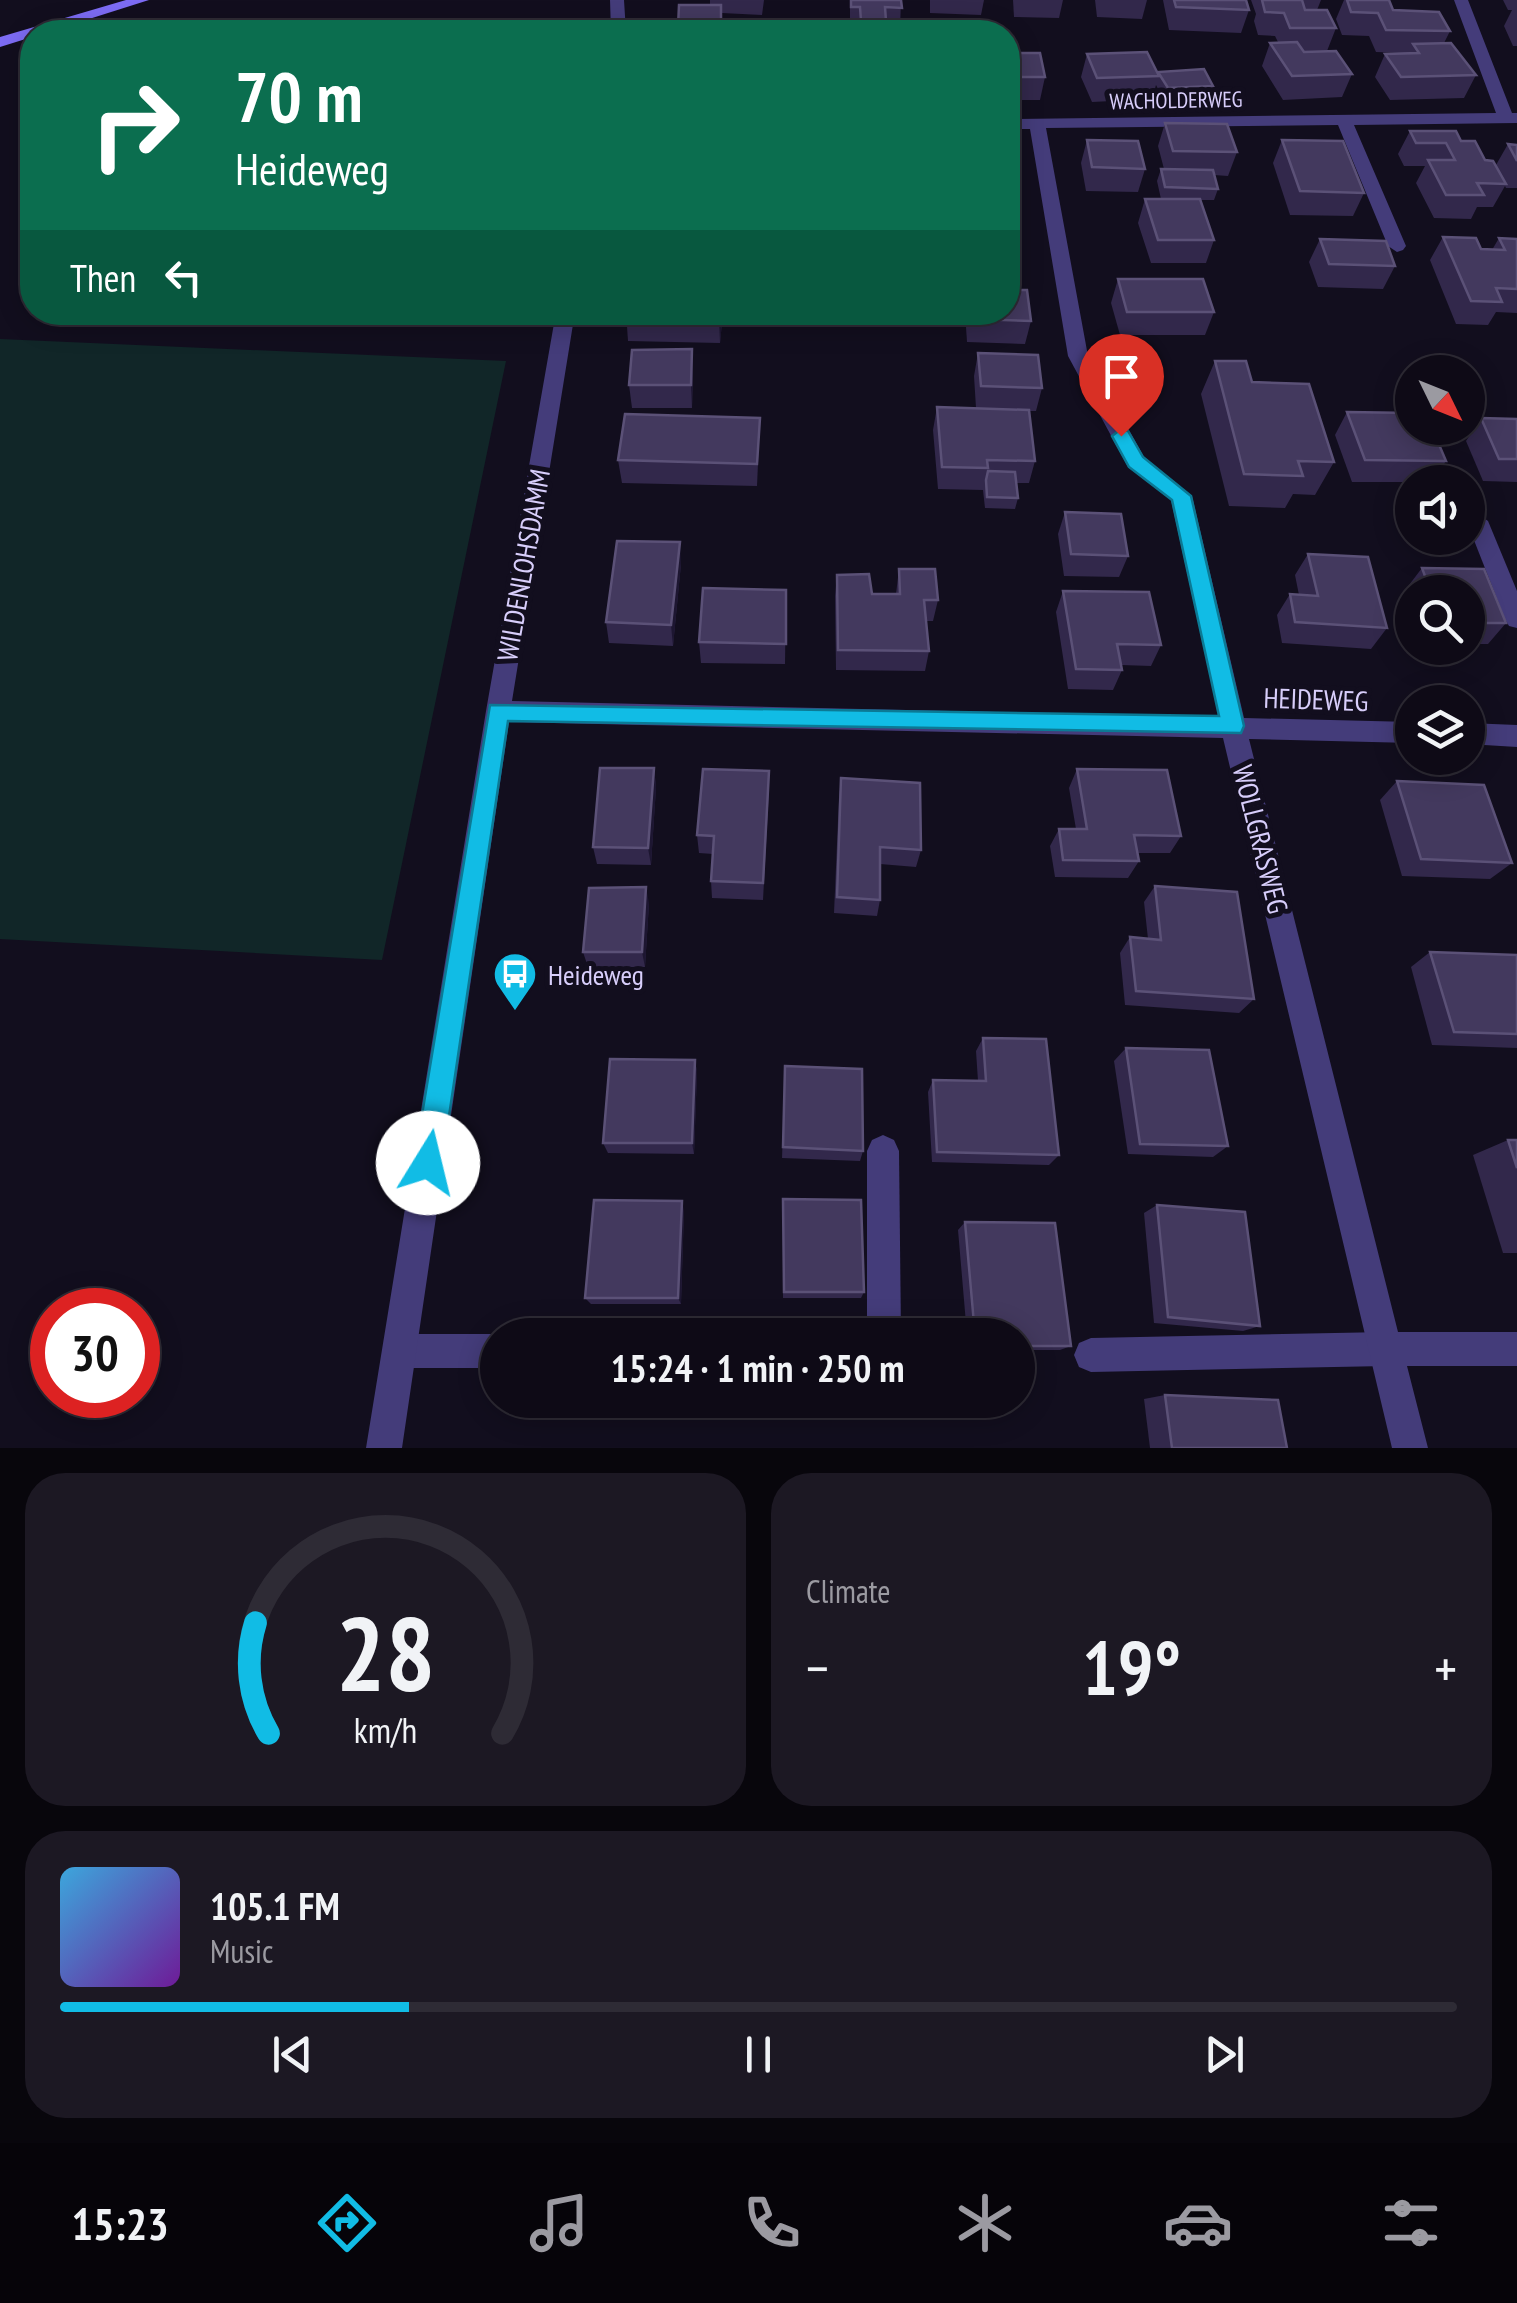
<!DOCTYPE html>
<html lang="en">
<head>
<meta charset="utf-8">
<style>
  body { margin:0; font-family:"PT Sans Narrow",sans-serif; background:#1c1823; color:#f1f3f6; height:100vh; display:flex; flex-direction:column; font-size:38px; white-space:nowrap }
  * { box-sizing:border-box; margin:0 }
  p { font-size:32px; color:#9b9aa1 }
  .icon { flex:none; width:55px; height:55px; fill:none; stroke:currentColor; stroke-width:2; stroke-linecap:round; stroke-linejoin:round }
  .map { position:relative; height:1448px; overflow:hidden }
  .side { display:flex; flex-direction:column; gap:25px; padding:25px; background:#08060c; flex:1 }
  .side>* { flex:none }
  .guide { position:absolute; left:20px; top:20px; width:1000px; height:305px; border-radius:40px; box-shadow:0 5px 25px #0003,0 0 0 2px #2e2b35; background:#0b6e4f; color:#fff; overflow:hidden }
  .needle { width:65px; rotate:133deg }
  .fabs { position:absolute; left:1395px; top:355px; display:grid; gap:20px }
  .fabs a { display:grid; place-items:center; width:90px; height:90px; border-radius:50%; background:#0e0a16; box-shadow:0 5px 25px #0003,0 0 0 2px #2e2b35; font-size:50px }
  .speed { position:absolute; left:30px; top:1288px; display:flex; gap:20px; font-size:50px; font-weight:700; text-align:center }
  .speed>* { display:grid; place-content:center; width:130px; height:130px; border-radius:50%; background:#0e0a16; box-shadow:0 5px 25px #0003,0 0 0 2px #2e2b35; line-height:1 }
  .speed .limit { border:15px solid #d22; background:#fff; color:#111 }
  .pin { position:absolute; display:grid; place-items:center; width:85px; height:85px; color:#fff; margin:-102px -42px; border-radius:50% 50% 50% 0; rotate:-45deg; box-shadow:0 0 10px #0007 }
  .pin .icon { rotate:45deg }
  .me { position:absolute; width:110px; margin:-55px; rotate:9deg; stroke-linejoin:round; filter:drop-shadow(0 0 8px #0008) }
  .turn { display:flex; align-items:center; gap:35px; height:210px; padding:0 50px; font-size:45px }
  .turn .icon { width:130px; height:130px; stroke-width:2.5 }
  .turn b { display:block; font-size:70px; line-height:85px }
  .then { display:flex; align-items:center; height:95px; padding:0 50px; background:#0003; gap:20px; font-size:38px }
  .big { font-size:75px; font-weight:800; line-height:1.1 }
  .side .widget { flex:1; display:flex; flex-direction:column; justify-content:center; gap:15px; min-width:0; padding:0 35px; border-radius:40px; background:#1c1823 }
  .side .dial { align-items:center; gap:0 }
  .dial svg { height:260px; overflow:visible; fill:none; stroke:#2e2b35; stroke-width:7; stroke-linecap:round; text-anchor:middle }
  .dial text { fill:#f1f3f6; stroke:none }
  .song { display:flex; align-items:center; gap:30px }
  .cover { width:120px; height:120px; border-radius:15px; background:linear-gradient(135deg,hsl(200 70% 55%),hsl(280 70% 35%)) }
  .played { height:10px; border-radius:5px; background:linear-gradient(90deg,#11bce5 25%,#2e2b35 25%) }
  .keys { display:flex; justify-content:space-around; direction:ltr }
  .heat { display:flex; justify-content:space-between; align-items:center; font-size:55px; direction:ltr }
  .side .tiles { flex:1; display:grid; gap:25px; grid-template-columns:1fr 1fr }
  .widget:last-child { grid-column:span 2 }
  .trip { position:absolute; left:480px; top:1318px; width:555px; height:100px; border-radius:50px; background:#0e0a16; box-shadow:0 5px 25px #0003,0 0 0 2px #2e2b35; font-weight:800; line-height:100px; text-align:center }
  .menu { display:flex; height:160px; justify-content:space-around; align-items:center; background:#060409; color:#9b9aa1 }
  .menu .icon { width:70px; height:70px }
  .menu .on { color:#11bce5 }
  .menu b { font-size:45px; color:#f1f3f6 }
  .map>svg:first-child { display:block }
</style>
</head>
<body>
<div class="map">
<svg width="1517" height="1448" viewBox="0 0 1517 1448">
  <rect width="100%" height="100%" fill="#120e1e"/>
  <polygon fill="#112628" points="0,339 506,361 382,960 0,939"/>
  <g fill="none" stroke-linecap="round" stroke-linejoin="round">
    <g fill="#443c7a" fill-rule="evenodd">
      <polygon points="883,1135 894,1140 899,1151 901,1335 867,1335 867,1151 872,1140"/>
      <polygon points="1386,1332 1398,1337 1403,1349 1398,1361 1386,1366 1091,1372 1079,1367 1074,1355 1079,1343 1091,1338"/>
      <polygon points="400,1334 498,1334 498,1368 400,1368 388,1363 383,1351 388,1339"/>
    </g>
    <g fill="#443c7a" fill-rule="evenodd">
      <polygon points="610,0 624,0 626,32 611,32"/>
      <polygon points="1454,0 1468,0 1512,113 1517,113 1517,123 1354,125 1406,246 1403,250 1397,252 1388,246 1338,125 1046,128 1088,356 1144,457 1192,496 1244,718 1412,722 1412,743 1249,739 1398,1332 1517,1332 1517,1366 1407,1366 1428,1448 1392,1448 1223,738 509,722 402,1448 366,1448 486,711 556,312 575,312 512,701 1219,717 1171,500 1128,467 1068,356 1030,129 1008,129 1008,119 1496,113"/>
      <polygon points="1477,513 1488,521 1517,591 1517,628 1509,626 1505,619 1468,525 1469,515"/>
      <polygon points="1468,723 1517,725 1517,747 1468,744"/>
    </g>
    <polygon fill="#7d6cf4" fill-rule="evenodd" points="126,0 149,0 48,32 32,32 32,37 0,47 0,37"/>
  </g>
  <g fill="#32284b">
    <polygon points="710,0 764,0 762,15 722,13 722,32 678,32 678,27 710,5"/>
    <polygon points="850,0 901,0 900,30 885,30 885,32 859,32 859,30 850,29"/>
    <polygon points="930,0 984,0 981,15 930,13"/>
    <polygon points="1013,0 1063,0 1059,18 1014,17"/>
    <polygon points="1095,0 1147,0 1142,19 1097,17"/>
    <polygon points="1163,0 1174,0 1249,10 1241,33 1169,30"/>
    <polygon points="1251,0 1321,0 1317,10 1336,28 1327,51 1303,51 1352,74 1342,97 1283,100 1262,66 1270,43 1278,42 1275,36 1258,35 1254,21 1256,14"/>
    <polygon points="1344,0 1389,0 1393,10 1450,31 1444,43 1476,75 1464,98 1390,100 1375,77 1385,54 1405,53 1376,52 1369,36 1342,35 1336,19"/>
    <polygon points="1503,0 1517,0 1517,46 1513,46 1504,26 1512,10 1508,10"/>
    <polygon points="1008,53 1045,77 1040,100 1008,100"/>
    <polygon points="1087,54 1158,74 1158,72 1213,86 1210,98 1164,100 1156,85 1152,99 1092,102 1081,77"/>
    <polygon points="1165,123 1237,152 1228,176 1214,175 1218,189 1214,200 1200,200 1214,240 1206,263 1151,263 1138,223 1145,199 1161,199 1157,181 1161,169 1164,169 1158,146"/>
    <polygon points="1410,131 1461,141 1485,160 1496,165 1508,144 1517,145 1517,188 1506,188 1505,186 1493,207 1477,207 1471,219 1434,218 1416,183 1425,166 1404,166 1398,154"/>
    <polygon points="1087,140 1145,169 1138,192 1086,191 1081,163"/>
    <polygon points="1282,140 1364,193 1353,216 1290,215 1273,163"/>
    <polygon points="1008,204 1018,236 1013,259 1008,259"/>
    <polygon points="1443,237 1481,249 1492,250 1499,238 1517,239 1517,313 1496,312 1488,325 1456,324 1430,260"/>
    <polygon points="1320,239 1395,266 1383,289 1318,287 1309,262"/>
    <polygon points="1118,279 1214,312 1205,335 1120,335 1111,303"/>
    <polygon points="626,312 723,312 720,343 628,341"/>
    <polygon points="965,312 1008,312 1031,321 1025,344 967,342"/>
    <polygon points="978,353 1042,388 1036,411 1029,411 1035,461 1029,483 1016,483 1018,498 1015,509 985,508 983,490 938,489 933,430 937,407 976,408 974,376"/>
    <polygon points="1215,361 1252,382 1334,462 1315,495 1293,494 1285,508 1229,506 1201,394"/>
    <polygon points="693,372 692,408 632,408 629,385"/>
    <polygon points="1347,412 1446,461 1431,482 1352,482 1335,435"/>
    <polygon points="760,418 757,486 622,483 618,460"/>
    <polygon points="1481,418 1517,419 1517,482 1483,481 1466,441"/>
    <polygon points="1065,512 1128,556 1119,577 1064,576 1058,534"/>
    <polygon points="1308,554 1387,628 1371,649 1282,643 1277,615 1290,594 1299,595 1295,575"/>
    <polygon points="681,564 673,646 609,643 606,622"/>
    <polygon points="1422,568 1484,569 1506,623 1488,644 1468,644 1468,592 1412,592 1412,606 1406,589"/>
    <polygon points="899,569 938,600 933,621 926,621 929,651 925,671 836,670 835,596 837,575 872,594 896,594"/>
    <polygon points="786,590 785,664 701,663 699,642"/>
    <polygon points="1063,591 1161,645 1151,666 1121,665 1122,670 1113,690 1068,689 1056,612"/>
    <polygon points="654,768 656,787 651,865 597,864 593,847"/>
    <polygon points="1077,769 1181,836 1170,853 1137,853 1139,861 1128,878 1055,877 1050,846 1059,829 1076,829 1069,788"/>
    <polygon points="841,778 921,850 916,867 880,864 880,900 877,916 834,913 839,797"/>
    <polygon points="1397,781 1512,863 1490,879 1402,876 1380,800"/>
    <polygon points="769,790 763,900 712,898 711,881 713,854 699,853 697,835"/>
    <polygon points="1155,886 1254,999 1239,1013 1125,1005 1120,953 1130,937 1148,939 1144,902"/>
    <polygon points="649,903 645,967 588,967 583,952"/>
    <polygon points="1430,952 1517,955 1517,1048 1432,1045 1411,967"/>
    <polygon points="983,1038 1059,1155 1049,1165 932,1162 928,1092 933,1080 978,1081 976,1051"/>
    <polygon points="1126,1048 1228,1146 1213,1157 1128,1154 1114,1061"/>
    <polygon points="695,1060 697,1072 694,1154 608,1153 603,1143"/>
    <polygon points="785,1066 863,1151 860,1161 782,1158"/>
    <polygon points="1508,1140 1517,1140 1517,1253 1503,1253 1473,1155"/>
    <polygon points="783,1199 864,1292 861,1298 783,1298"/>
    <polygon points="1157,1205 1260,1326 1243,1331 1154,1323 1144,1213"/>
    <polygon points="684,1210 681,1304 591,1304 585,1298"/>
    <polygon points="965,1222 1071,1346 1060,1350 1018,1350 1018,1335 967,1335 958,1230"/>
    <polygon points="1165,1395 1287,1448 1150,1448 1144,1399"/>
  </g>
  <g fill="#1d1631">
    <polygon points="720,312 723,312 720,343 719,320"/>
    <polygon points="692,349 693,372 692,408 691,385"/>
    <polygon points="680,542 681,564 673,646 671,625"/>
    <polygon points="654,768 656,787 651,865 648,848"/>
    <polygon points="646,887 649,903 645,967 642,952"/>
    <polygon points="695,1060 697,1072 694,1154 692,1143"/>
    <polygon points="682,1201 684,1210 681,1304 678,1298"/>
  </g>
  <g fill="#43395e" stroke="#5b5177" stroke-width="2.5">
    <polygon points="851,0 901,0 902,8 885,7 886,21 861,21 860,7 851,7"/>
    <polygon points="1174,0 1246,0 1249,10 1176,7"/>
    <polygon points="1262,0 1302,0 1305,10 1327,10 1336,28 1290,28 1284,13 1265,12"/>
    <polygon points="1347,0 1389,0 1393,10 1439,12 1450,31 1386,30 1378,13 1351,12"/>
    <polygon points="679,5 721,5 721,26 678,27"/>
    <polygon points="1297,42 1304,52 1336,51 1352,74 1292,76 1270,43"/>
    <polygon points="1451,43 1476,75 1401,77 1385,54 1419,53 1413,44"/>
    <polygon points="32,49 32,56 28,57 24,51"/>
    <polygon points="1147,52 1159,76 1097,78 1087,54"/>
    <polygon points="1008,53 1040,53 1045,77 1008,77"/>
    <polygon points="1204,69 1213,86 1168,88 1158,72"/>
    <polygon points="1165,123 1227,124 1237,152 1173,151"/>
    <polygon points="1410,131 1456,131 1461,141 1475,141 1485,160 1493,161 1506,184 1477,183 1484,195 1446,195 1428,160 1455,160 1446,143 1416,143"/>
    <polygon points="1087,140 1138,141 1145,169 1092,167"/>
    <polygon points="1282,140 1343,141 1364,193 1300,191"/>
    <polygon points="1508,144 1517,145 1517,161"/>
    <polygon points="1161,169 1213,170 1218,189 1165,187"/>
    <polygon points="1145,199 1200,199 1214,240 1158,240"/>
    <polygon points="1008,204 1016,205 1018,236 1008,235"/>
    <polygon points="1443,237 1476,238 1481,249 1505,250 1499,238 1517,239 1517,289 1496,288 1502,302 1471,301"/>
    <polygon points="1320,239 1386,241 1395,266 1329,264"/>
    <polygon points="1118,279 1203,279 1214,312 1127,312"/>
    <polygon points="1008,290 1027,290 1031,321 972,319 971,312 1008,312"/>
    <polygon points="626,312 720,312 719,320 626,318"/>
    <polygon points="692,349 691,385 629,385 632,350"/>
    <polygon points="978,353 1038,355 1042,388 981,386"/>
    <polygon points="1215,361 1246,361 1252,382 1309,384 1334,462 1298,461 1303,476 1244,474"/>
    <polygon points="937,407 1029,410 1035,461 987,460 988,468 942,467"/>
    <polygon points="1347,412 1412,413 1412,428 1432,428 1446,461 1365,460"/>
    <polygon points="625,414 760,418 757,464 618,460"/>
    <polygon points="1481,418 1517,419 1517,459 1499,459"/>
    <polygon points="988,471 1015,472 1018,498 987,497 986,480"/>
    <polygon points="1065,512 1121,514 1128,556 1071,554"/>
    <polygon points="617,541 680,542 671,625 606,622"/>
    <polygon points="1308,554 1368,557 1387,628 1295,622 1290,594 1318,596"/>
    <polygon points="1422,568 1484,569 1506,623 1468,623 1468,592 1431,592"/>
    <polygon points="899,569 935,569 938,600 924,600 929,651 838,650 837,575 869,574 872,594 900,594"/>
    <polygon points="703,588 786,590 786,644 699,642"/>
    <polygon points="1063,591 1149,592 1161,645 1117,644 1122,670 1076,669"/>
    <polygon points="600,768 654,768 648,848 593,847"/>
    <polygon points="703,769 769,771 763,883 711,881 714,836 697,835"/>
    <polygon points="1077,769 1167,770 1181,836 1134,835 1139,861 1063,860 1059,829 1087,829"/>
    <polygon points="841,778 920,783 921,850 880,847 880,900 837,897"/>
    <polygon points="1397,781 1484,785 1512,863 1421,859"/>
    <polygon points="1155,886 1237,892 1254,999 1136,991 1130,937 1161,940"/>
    <polygon points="646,887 642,952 583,952 589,888"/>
    <polygon points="1430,952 1517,955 1517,1034 1454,1032"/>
    <polygon points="983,1038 1046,1039 1059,1155 937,1152 933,1080 986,1081"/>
    <polygon points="1126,1048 1209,1050 1228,1146 1140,1144"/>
    <polygon points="610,1059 695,1060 692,1143 603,1143"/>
    <polygon points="785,1066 862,1069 863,1151 783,1147"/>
    <polygon points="1508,1140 1517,1140 1517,1168"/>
    <polygon points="783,1199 861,1200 864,1292 784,1292"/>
    <polygon points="594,1200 682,1201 678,1298 585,1298"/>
    <polygon points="1157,1205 1245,1212 1260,1326 1168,1317"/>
    <polygon points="965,1222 1055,1223 1071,1346 1018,1346 1018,1335 975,1335"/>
    <polygon points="1165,1395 1278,1400 1287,1448 1172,1448"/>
  </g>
  <polygon fill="#11bce5" stroke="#0b7a95" stroke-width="2.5" points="1121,429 1128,431 1143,457 1191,496 1244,726 1241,733 508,721 442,1163 438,1173 428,1177 418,1173 414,1163 490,705 1219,716 1172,500 1129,467 1112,436"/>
  <defs>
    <g id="bus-pin" transform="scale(2.25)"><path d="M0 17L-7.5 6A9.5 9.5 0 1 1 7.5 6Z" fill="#11bce5" stroke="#120e1e"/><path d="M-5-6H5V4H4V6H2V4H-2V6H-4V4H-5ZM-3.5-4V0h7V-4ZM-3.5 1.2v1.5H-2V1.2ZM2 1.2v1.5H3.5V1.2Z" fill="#fff"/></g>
  </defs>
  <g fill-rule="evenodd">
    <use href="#bus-pin" x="515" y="974"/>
  </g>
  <g text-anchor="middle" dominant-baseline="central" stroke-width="10" stroke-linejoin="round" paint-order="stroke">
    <g font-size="22" fill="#d8cefb" stroke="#120e1e">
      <text transform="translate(1176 100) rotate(-1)">WACHOLDERWEG</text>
    </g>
    <g font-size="28" fill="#d8cefb" stroke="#120e1e">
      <text transform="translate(523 565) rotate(-80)">WILDENLOHSDAMM</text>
      <text transform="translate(1316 699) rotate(2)">HEIDEWEG</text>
      <text transform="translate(1261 839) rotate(76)">WOLLGRASWEG</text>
    </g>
    <g font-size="28" fill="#d8cefb" stroke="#120e1e" text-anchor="start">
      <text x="548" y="974">Heideweg</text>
    </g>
  </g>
</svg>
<div class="fabs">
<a><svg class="needle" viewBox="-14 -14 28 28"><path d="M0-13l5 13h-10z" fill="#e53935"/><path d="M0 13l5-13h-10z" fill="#9b9aa1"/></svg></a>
<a><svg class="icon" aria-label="sound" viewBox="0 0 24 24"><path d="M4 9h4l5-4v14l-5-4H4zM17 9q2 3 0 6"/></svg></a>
<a><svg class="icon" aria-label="search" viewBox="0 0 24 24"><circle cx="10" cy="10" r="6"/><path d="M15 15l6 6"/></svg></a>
<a><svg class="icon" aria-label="layers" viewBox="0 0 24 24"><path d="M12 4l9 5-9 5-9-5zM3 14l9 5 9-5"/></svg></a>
</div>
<div class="speed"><div class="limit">30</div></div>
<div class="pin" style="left:1121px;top:436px;background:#d93025"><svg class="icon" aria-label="arrive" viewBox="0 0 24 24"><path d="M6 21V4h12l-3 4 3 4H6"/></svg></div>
<svg class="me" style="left:428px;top:1163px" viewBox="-20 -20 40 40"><circle r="19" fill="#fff"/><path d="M0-13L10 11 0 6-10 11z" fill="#11bce5"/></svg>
<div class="trip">15:24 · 1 min · 250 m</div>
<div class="guide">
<div class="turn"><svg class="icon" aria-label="right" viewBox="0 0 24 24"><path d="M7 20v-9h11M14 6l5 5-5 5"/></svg><div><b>70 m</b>Heideweg</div></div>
<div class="then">Then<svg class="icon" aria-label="left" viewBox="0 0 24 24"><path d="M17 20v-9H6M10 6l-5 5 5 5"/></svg></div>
</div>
</div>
<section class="side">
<div class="tiles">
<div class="widget dial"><svg viewBox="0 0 100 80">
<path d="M14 69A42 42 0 1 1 86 69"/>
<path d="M14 69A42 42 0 0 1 10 35" stroke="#11bce5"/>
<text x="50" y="56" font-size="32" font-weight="700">28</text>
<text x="50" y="72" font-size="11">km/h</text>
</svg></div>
<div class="widget"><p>Climate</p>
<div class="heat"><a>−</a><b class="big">19°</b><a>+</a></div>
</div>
<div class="widget">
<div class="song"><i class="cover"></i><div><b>105.1 FM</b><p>Music</p></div></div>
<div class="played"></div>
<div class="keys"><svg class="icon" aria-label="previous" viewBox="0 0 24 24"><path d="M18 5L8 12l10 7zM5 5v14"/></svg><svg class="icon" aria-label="pause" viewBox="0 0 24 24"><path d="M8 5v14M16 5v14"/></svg><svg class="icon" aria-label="next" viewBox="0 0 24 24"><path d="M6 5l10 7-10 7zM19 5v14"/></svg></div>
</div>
</div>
</section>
<nav class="menu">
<b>15:23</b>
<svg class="icon on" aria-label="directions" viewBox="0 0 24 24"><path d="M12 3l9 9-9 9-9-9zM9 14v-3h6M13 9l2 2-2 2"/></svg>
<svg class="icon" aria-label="music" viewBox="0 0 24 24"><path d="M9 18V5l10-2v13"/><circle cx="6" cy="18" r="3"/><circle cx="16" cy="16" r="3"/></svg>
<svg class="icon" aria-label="phone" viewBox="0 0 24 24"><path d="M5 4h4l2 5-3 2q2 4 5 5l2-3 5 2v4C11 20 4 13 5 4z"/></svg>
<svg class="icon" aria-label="climate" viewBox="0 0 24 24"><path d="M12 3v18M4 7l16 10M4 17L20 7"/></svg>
<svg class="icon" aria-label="car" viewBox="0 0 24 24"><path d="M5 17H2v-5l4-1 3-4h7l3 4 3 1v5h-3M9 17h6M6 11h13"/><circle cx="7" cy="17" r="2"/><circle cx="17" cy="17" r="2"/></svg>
<svg class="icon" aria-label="filters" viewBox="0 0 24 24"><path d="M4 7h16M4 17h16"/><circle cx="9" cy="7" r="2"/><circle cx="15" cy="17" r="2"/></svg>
</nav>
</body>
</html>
